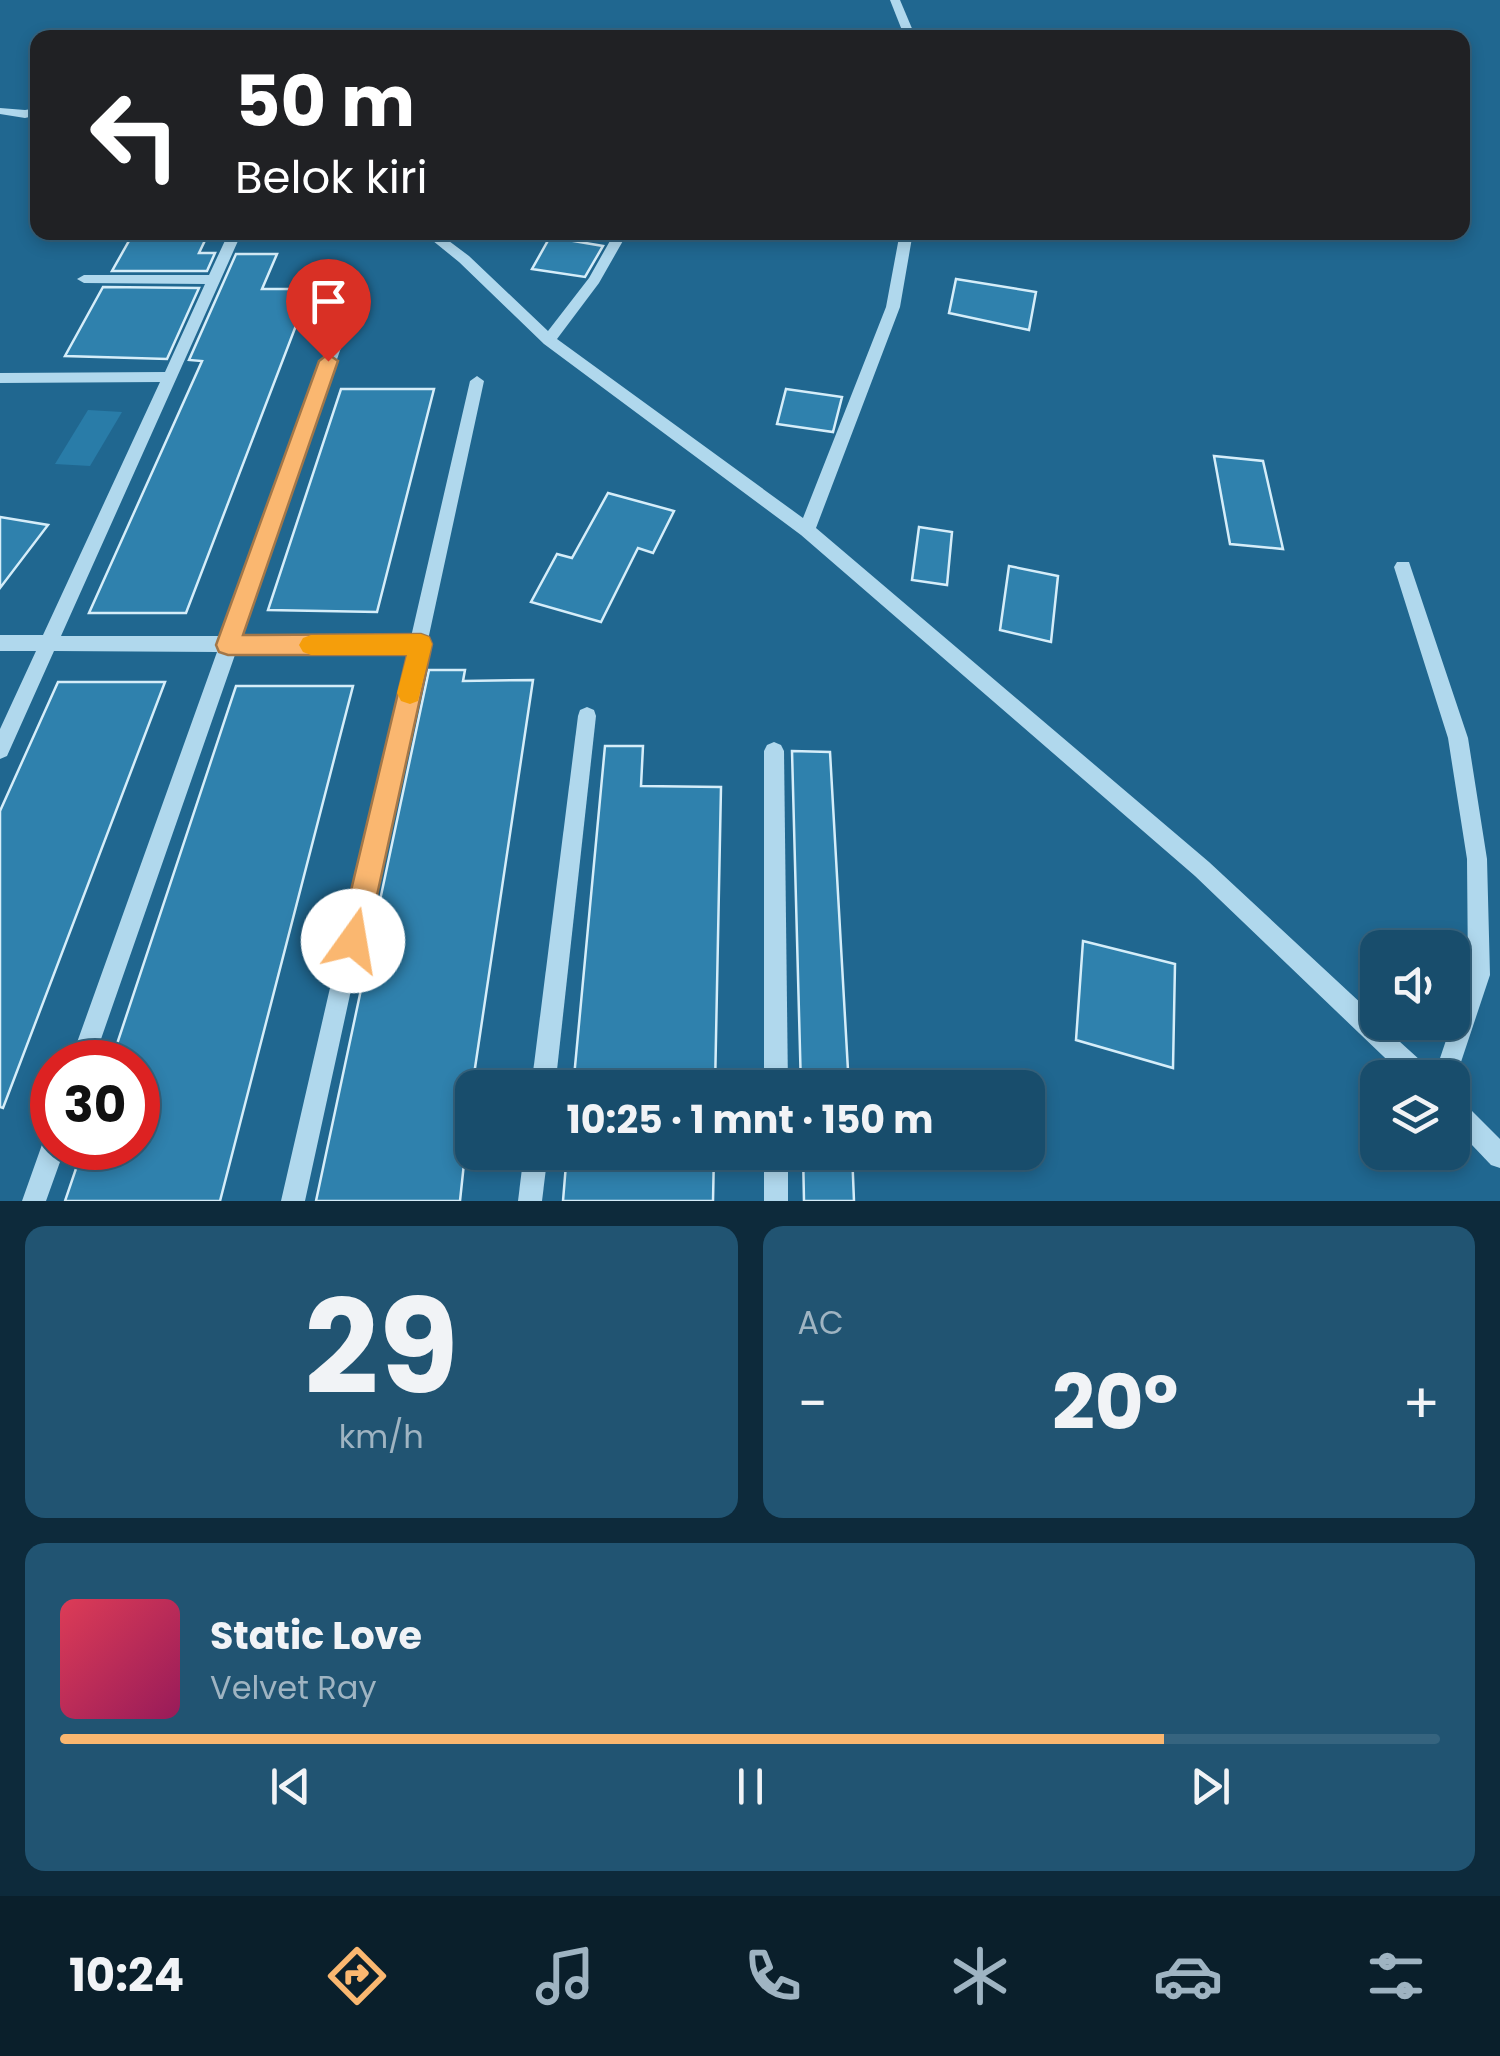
<!DOCTYPE html>
<html lang="id">
<head>
<meta charset="utf-8">
<style>
  body { margin:0; font-family:Poppins,sans-serif; background:#215472; color:#f1f3f6; height:100vh; display:flex; flex-direction:column; font-size:38px; white-space:nowrap }
  * { box-sizing:border-box; margin:0 }
  p { font-size:32px; color:#9fb4c2 }
  .icon { flex:none; width:55px; height:55px; fill:none; stroke:currentColor; stroke-width:2; stroke-linecap:round; stroke-linejoin:round }
  .map { position:relative; height:1201px; overflow:hidden }
  .details { display:flex; flex-direction:column; gap:25px; padding:25px; background:#0d2a3b; flex:1 }
  .details>* { flex:none }
  .banner { position:absolute; left:30px; top:30px; width:1440px; height:210px; border-radius:20px; box-shadow:0 5px 15px #0003,0 0 0 2px #36647f; background:#202124; color:#fff; overflow:hidden }
  .buttons { position:absolute; left:1360px; top:930px; display:grid; gap:20px }
  .buttons a { display:grid; place-items:center; width:110px; height:110px; border-radius:20px; background:#184d6c; box-shadow:0 5px 15px #0003,0 0 0 2px #36647f; font-size:50px }
  .speed { position:absolute; left:30px; top:1040px; display:flex; gap:20px; font-size:50px; font-weight:700; text-align:center }
  .speed>* { display:grid; place-content:center; width:130px; height:130px; border-radius:50%; background:#184d6c; box-shadow:0 5px 15px #0003,0 0 0 2px #36647f; line-height:1 }
  .speed .limit { border:15px solid #d22; background:#fff; color:#111 }
  .pin { position:absolute; display:grid; place-items:center; width:85px; height:85px; color:#fff; margin:-102px -42px; border-radius:50% 50% 50% 0; rotate:-45deg; box-shadow:0 0 10px #0007 }
  .pin .icon { rotate:45deg }
  .me { position:absolute; width:110px; margin:-55px; rotate:13deg; stroke-linejoin:round; filter:drop-shadow(0 0 8px #0008) }
  .turn { display:flex; align-items:center; gap:35px; height:210px; padding:0 40px; font-size:45px }
  .turn .icon { width:130px; height:130px; stroke-width:2.5 }
  .turn b { display:block; font-size:70px; line-height:85px }
  .big { font-size:75px; font-weight:700; line-height:1.1 }
  .details .widget { flex:1; display:flex; flex-direction:column; justify-content:center; gap:15px; min-width:0; padding:0 35px; border-radius:20px; background:#215472 }
  .details .dial { align-items:center; gap:0 }
  .dial b { font-size:130px; line-height:1 }
  .song { display:flex; align-items:center; gap:30px }
  .cover { width:120px; height:120px; border-radius:15px; background:linear-gradient(135deg,hsl(350 70% 55%),hsl(330 70% 35%)) }
  .played { height:10px; border-radius:5px; background:linear-gradient(90deg,#fab770 80%,#36647f 80%) }
  .keys { display:flex; justify-content:space-around; direction:ltr }
  .heat { display:flex; justify-content:space-between; align-items:center; font-size:55px; direction:ltr }
  .details .tiles { flex:1; display:grid; gap:25px; grid-template-columns:1fr 1fr }
  .widget:last-child { grid-column:span 2 }
  .trip { position:absolute; left:455px; top:1070px; width:590px; height:100px; border-radius:20px; background:#184d6c; box-shadow:0 5px 15px #0003,0 0 0 2px #36647f; font-weight:700; line-height:100px; text-align:center }
  .tab-bar { display:flex; height:160px; justify-content:space-around; align-items:center; background:#0a1f2b; color:#9fb4c2 }
  .tab-bar .icon { width:70px; height:70px }
  .tab-bar .on { color:#fab770 }
  .tab-bar b { font-size:45px; color:#f1f3f6 }
  .map>svg:first-child { display:block }
</style>
</head>
<body>
<div class="map">
<svg width="1500" height="1201" viewBox="0 0 1500 1201">
  <rect width="100%" height="100%" fill="#206790"/>
  <polygon fill="#297ca8" points="88,410 122,412 90,466 55,464"/>
  <g fill="#2f81ad" stroke="#d5edf9" stroke-width="2.5">
    <polygon points="134,232 209,232 199,253 215,253 207,271 112,271"/>
    <polygon points="550,237 603,246 585,277 532,269"/>
    <polygon points="236,254 277,254 262,289 310,289 186,613 89,613 202,361 189,360"/>
    <polygon points="956,279 1036,292 1029,330 949,313"/>
    <polygon points="103,287 199,288 167,359 65,356"/>
    <polygon points="341,389 434,389 377,612 268,610"/>
    <polygon points="786,389 842,397 833,432 777,424"/>
    <polygon points="1214,456 1263,461 1283,549 1230,544"/>
    <polygon points="608,493 674,511 653,553 638,548 601,622 531,602 557,554 572,558"/>
    <polygon points="0,517 48,525 0,588"/>
    <polygon points="919,527 952,532 947,585 912,580"/>
    <polygon points="1009,566 1058,576 1051,642 1000,630"/>
    <polygon points="429,670 465,670 463,681 533,680 472,1088 460,1201 316,1201"/>
    <polygon points="58,682 165,682 3,1108 0,1107 0,811"/>
    <polygon points="236,686 353,686 220,1201 65,1201 83,1148 138,1148 138,1062 111,1062"/>
    <polygon points="605,746 643,746 641,786 721,787 715,1088 573,1088"/>
    <polygon points="792,751 830,752 849,1088 801,1088"/>
    <polygon points="1083,941 1175,964 1173,1068 1076,1040"/>
    <polygon points="567,1152 714,1152 713,1201 563,1201"/>
    <polygon points="803,1152 852,1152 854,1201 804,1201"/>
  </g>
  <g fill="none" stroke-linecap="round" stroke-linejoin="round">
    <g fill="#b0d8ed" fill-rule="evenodd">
      <polygon points="890,0 900,0 916,38 905,38"/>
      <polygon points="0,108 25,110 38,108 38,115 25,118 0,114"/>
      <polygon points="229,232 242,232 61,636 223,636 347,290 354,285 361,290 241,636 411,637 470,381 477,376 484,381 428,640 430,645 425,651 305,1201 281,1201 407,653 236,652 93,1062 70,1062 217,652 54,651 7,756 0,759 0,729 36,651 0,651 0,635 43,635 160,382 0,383 0,373 165,372 205,284 84,283 77,279 84,275 209,275"/>
      <polygon points="422,232 437,232 469,256 548,331 589,278 615,232 628,232 599,283 557,339 803,518 886,307 900,232 913,232 900,307 816,528 1209,862 1378,1019 1378,1022 1431,1070 1434,1076 1468,975 1467,859 1448,738 1394,567 1397,562 1409,562 1468,738 1487,859 1490,975 1453,1086 1452,1078 1406,1078 1195,876 801,535 544,344 459,262"/>
      <polygon points="587,707 594,710 596,716 555,1088 531,1088 578,716 580,710"/>
      <polygon points="774,742 781,745 784,751 788,1088 764,1088 764,751 767,745"/>
      <polygon points="1452,1095 1460,1099 1500,1139 1500,1168 1491,1165 1452,1124"/>
      <polygon points="52,1136 52,1148 65,1148 46,1201 22,1201 44,1139"/>
      <polygon points="524,1152 548,1152 542,1201 518,1201"/>
      <rect x="764" y="1152" width="24" height="49"/>
    </g>
  </g>
  <polygon fill="#fab770" stroke="#a27749" stroke-width="2.5" points="328,354 338,361 243,635 421,634 429,637 432,644 367,941 363,951 353,955 343,951 339,941 407,655 228,655 219,652 216,645 319,361"/>
  <polygon fill="#f59e0b" points="421,634 429,637 432,644 418,701 410,704 401,701 397,693 407,655 311,655 303,652 299,645 303,638 311,635"/>
</svg>
<div class="buttons">
<a><svg class="icon" aria-label="sound" viewBox="0 0 24 24"><path d="M4 9h4l5-4v14l-5-4H4zM17 9q2 3 0 6"/></svg></a>
<a><svg class="icon" aria-label="layers" viewBox="0 0 24 24"><path d="M12 4l9 5-9 5-9-5zM3 14l9 5 9-5"/></svg></a>
</div>
<div class="speed"><div class="limit">30</div></div>
<div class="pin" style="left:328px;top:361px;background:#d93025"><svg class="icon" aria-label="arrive" viewBox="0 0 24 24"><path d="M6 21V4h12l-3 4 3 4H6"/></svg></div>
<svg class="me" style="left:353px;top:941px" viewBox="-20 -20 40 40"><circle r="19" fill="#fff"/><path d="M0-13L10 11 0 6-10 11z" fill="#fab770"/></svg>
<div class="trip">10:25 · 1 mnt · 150 m</div>
<div class="banner">
<div class="turn"><svg class="icon" aria-label="left" viewBox="0 0 24 24"><path d="M17 20v-9H6M10 6l-5 5 5 5"/></svg><div><b>50 m</b>Belok kiri</div></div>
</div>
</div>
<section class="details">
<div class="tiles">
<div class="widget dial"><b>29</b><p>km/h</p></div>
<div class="widget"><p>AC</p>
<div class="heat"><a>−</a><b class="big">20°</b><a>+</a></div>
</div>
<div class="widget">
<div class="song"><i class="cover"></i><div><b>Static Love</b><p>Velvet Ray</p></div></div>
<div class="played"></div>
<div class="keys"><svg class="icon" aria-label="previous" viewBox="0 0 24 24"><path d="M18 5L8 12l10 7zM5 5v14"/></svg><svg class="icon" aria-label="pause" viewBox="0 0 24 24"><path d="M8 5v14M16 5v14"/></svg><svg class="icon" aria-label="next" viewBox="0 0 24 24"><path d="M6 5l10 7-10 7zM19 5v14"/></svg></div>
</div>
</div>
</section>
<nav class="tab-bar">
<b>10:24</b>
<svg class="icon on" aria-label="directions" viewBox="0 0 24 24"><path d="M12 3l9 9-9 9-9-9zM9 14v-3h6M13 9l2 2-2 2"/></svg>
<svg class="icon" aria-label="music" viewBox="0 0 24 24"><path d="M9 18V5l10-2v13"/><circle cx="6" cy="18" r="3"/><circle cx="16" cy="16" r="3"/></svg>
<svg class="icon" aria-label="phone" viewBox="0 0 24 24"><path d="M5 4h4l2 5-3 2q2 4 5 5l2-3 5 2v4C11 20 4 13 5 4z"/></svg>
<svg class="icon" aria-label="climate" viewBox="0 0 24 24"><path d="M12 3v18M4 7l16 10M4 17L20 7"/></svg>
<svg class="icon" aria-label="car" viewBox="0 0 24 24"><path d="M5 17H2v-5l4-1 3-4h7l3 4 3 1v5h-3M9 17h6M6 11h13"/><circle cx="7" cy="17" r="2"/><circle cx="17" cy="17" r="2"/></svg>
<svg class="icon" aria-label="filters" viewBox="0 0 24 24"><path d="M4 7h16M4 17h16"/><circle cx="9" cy="7" r="2"/><circle cx="15" cy="17" r="2"/></svg>
</nav>
</body>
</html>
